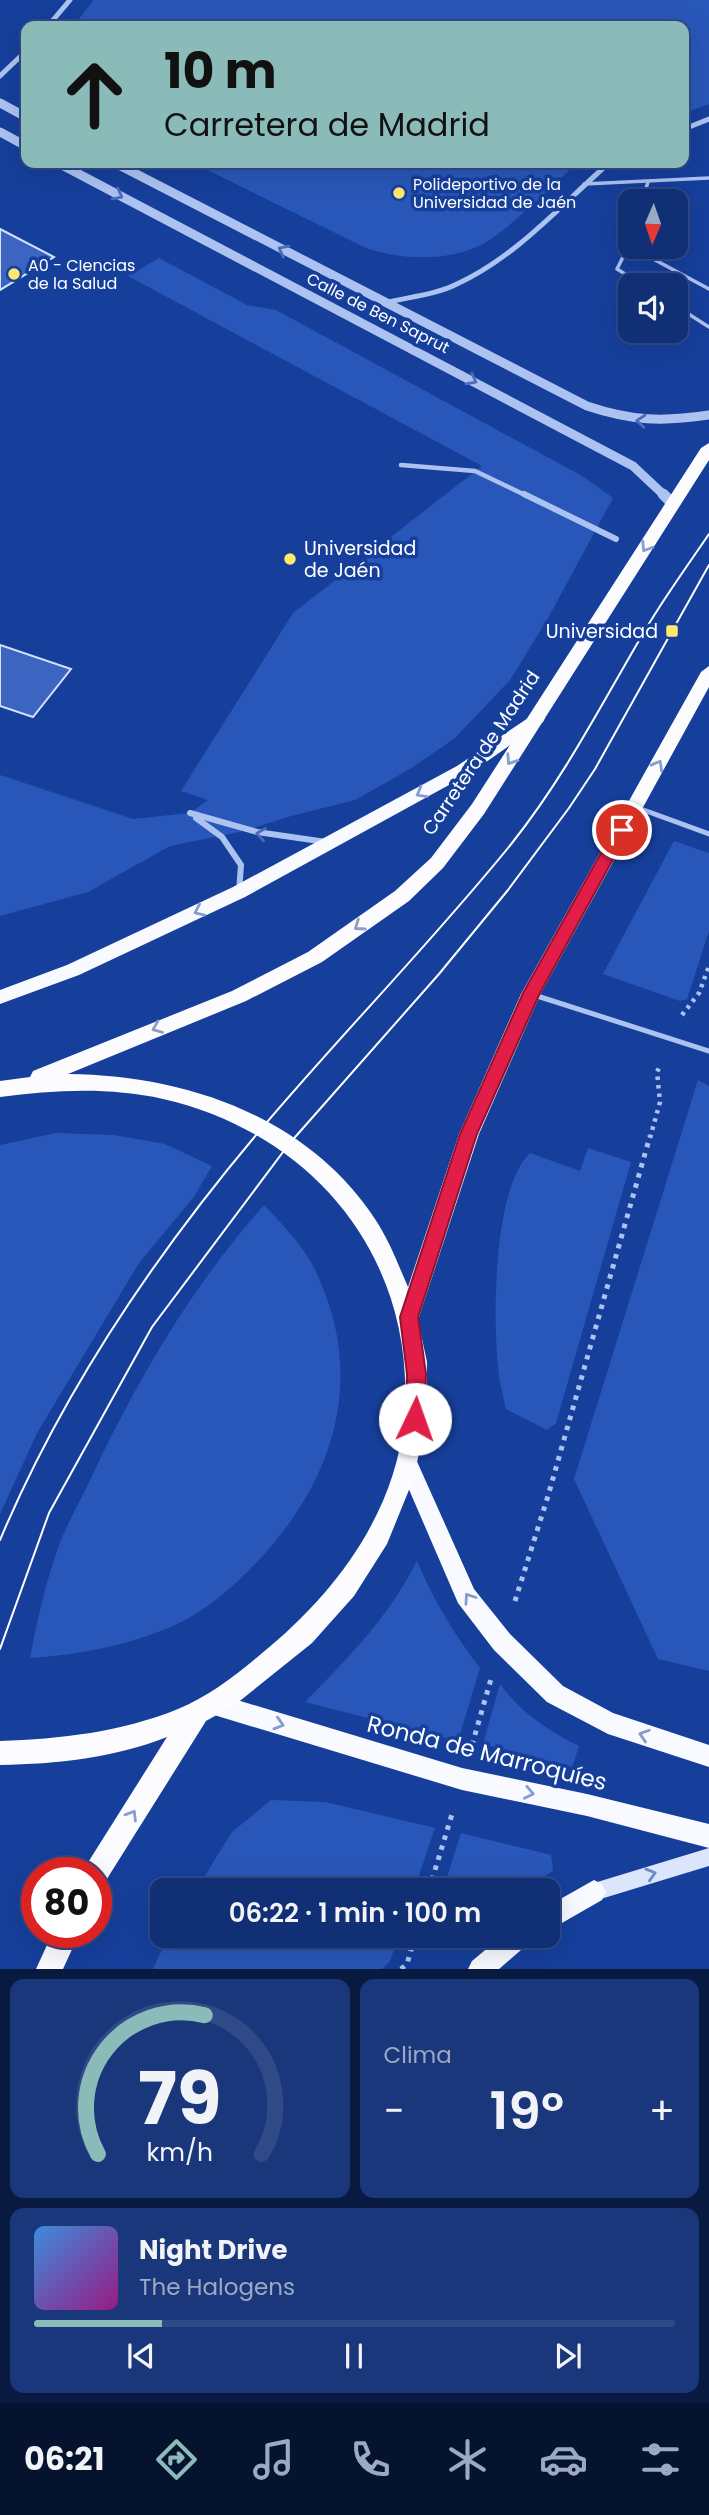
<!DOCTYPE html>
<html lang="es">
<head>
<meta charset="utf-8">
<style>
  body { margin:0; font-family:Poppins,sans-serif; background:#19377a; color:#f1f3f6; height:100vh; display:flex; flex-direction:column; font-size:26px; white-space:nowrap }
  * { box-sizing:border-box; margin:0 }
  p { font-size:23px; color:#9ca9c5 }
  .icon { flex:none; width:38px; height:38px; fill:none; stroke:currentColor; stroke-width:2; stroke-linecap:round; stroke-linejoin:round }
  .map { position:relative; height:1969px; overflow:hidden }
  .details { display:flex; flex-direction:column; gap:10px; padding:10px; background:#091a40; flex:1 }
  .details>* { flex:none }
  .banner { position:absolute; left:21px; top:21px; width:668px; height:147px; border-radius:14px; box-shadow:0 7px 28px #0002,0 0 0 2px #304a87; background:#8bbbb9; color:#111; overflow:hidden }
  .needle { width:46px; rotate:182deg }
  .fabs { position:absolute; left:618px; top:189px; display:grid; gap:14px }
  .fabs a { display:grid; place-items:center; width:70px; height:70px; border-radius:14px; background:#102f75; box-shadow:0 7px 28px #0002,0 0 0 2px #304a87; font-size:35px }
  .speed { position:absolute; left:21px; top:1857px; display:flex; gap:14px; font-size:35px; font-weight:700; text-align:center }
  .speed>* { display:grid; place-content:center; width:91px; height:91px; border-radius:50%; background:#102f75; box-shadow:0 7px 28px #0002,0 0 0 2px #304a87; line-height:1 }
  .speed .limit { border:10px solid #d22; background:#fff; color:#111 }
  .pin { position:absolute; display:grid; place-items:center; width:60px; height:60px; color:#fff; margin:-30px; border:4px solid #fff; border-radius:50%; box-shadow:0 2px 7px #0007 }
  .me { position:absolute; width:77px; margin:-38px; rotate:3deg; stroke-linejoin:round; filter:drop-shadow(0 0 5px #0008) }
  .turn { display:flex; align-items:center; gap:24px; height:147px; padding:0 28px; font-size:32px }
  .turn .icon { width:91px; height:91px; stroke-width:2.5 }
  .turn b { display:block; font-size:49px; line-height:60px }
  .big { font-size:52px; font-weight:600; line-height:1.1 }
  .details .widget { flex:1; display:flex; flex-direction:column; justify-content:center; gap:10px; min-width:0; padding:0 24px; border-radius:14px; background:#19377a }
  .details .dial { align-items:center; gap:0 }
  .dial svg { height:182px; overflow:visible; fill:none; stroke:#304a87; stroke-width:7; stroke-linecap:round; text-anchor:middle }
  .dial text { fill:#f1f3f6; stroke:none }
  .song { display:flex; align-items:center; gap:21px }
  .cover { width:84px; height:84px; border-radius:10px; background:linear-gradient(135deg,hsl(210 70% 55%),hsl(310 70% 35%)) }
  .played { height:7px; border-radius:4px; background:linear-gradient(90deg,#8bbbb9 20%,#304a87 20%) }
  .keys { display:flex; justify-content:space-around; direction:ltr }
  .heat { display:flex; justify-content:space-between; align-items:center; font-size:38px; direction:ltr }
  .details .tiles { flex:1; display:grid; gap:10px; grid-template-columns:1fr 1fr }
  .widget:last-child { grid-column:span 2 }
  .trip { position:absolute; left:150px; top:1878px; width:410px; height:70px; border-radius:14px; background:#102f75; box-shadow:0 7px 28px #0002,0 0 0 2px #304a87; font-weight:600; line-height:70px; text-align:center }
  .dock { display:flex; height:112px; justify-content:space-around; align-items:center; background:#06132f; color:#9ca9c5 }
  .dock .icon { width:49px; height:49px }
  .dock .active { color:#8bbbb9 }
  .dock b { font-size:32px; color:#f1f3f6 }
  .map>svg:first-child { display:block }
</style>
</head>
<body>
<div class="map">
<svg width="709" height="1969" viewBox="0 0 709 1969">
  <rect width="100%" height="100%" fill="#163f9c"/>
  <g fill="#2957b9">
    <polygon points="94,0 709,0 709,104 684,113 684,26 73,26"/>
    <path d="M193 163H578C552 185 511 228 483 244 448 262 402 260 366 248Z"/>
    <polygon points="159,258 247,305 276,310 584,477 613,498 547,620 510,680 455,738 410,769 355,800 291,816 244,831 170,846 88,892 0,916 0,775 133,819 190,813 208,800 181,791 293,613 482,466 128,276"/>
    <polygon points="674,841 709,853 709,931 687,999 680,1001 603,974"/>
    <polygon points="698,1080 709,1086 709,1671 658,1659 574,1479"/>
    <polygon points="56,1133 114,1135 165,1144 212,1166 193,1198 139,1263 37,1433 0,1514 0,1145"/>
    <path d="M588 1148 631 1162 556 1423 547 1430 506 1409C503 1395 499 1381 498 1367 493 1317 493 1188 530 1153L580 1171Z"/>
    <path d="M264 1205C282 1224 302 1244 314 1268 363 1366 341 1463 273 1544 247 1575 212 1608 175 1625 130 1645 79 1655 30 1658 37 1621 46 1581 59 1545 68 1522 81 1500 91 1478 137 1380 192 1286 264 1205Z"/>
    <path d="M417 1561C434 1601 454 1634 480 1668L458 1741 305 1702C349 1657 388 1618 417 1561Z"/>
    <path d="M500 1684C519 1711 548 1731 579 1746L572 1767 483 1744Z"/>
    <polygon points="271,1800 325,1802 435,1828 414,1890 196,1890 232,1832"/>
    <polygon points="461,1833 551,1855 553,1871 520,1890 443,1890"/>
    <polygon points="168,1936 399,1936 390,1961 382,1969 153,1969"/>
  </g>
  <g fill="#3b65c1" stroke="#d4e1fd" stroke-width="2">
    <polygon points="0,229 54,257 0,290"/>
    <polygon points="0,645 71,669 33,717 0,706"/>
  </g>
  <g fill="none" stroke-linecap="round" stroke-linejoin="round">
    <g stroke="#acc3f2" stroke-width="4.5" stroke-dasharray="3.5 5" stroke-linecap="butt">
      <polyline points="682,1015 699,993 709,966"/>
      <polyline points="650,1138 660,1102 657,1072 661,1064"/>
    </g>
    <g stroke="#acc3f2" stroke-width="5" stroke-dasharray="4.5 6" stroke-linecap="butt">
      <polyline points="515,1601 548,1496 650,1136"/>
      <polyline points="472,1745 491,1679"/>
      <polyline points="429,1890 452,1814"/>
      <polyline points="401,1969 407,1964 415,1936"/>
    </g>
    <g stroke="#acc3f2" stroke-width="3.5">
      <polyline points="584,184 709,178"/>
      <polyline points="642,201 648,182"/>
      <polyline points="629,245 617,269 643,285"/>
      <polyline points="631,247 709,289"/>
      <polyline points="676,306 709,327"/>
    </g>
    <g stroke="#acc3f2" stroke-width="5">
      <polyline points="638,808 709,834"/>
      <polyline points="534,995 709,1051"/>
    </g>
    <polyline stroke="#acc3f2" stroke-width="4.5" points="401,465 475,471 527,496"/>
    <polyline stroke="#acc3f2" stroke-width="6" points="524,494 616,539"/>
    <g stroke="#acc3f2" stroke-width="5">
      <polyline points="48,26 70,0"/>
      <polyline points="0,76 26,51"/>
      <polyline points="684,129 709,119"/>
      <path d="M384 303C408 297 435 295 457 284 516 257 561 205 609 163"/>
    </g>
    <g stroke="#acc3f2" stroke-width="6">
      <polyline points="190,813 257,832 326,842"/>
      <polyline points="196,818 222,837 241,865 239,892"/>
    </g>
    <g stroke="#acc3f2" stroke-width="9">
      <polyline points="0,103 26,117"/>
      <polyline points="0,132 26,146"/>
      <polyline points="58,163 633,466 665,496"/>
      <path d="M115 163 587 406C632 421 662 422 709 415"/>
    </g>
    <polyline stroke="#acc3f2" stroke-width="11" points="663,494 673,504"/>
    <polygon fill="#dbe5fc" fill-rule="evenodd" points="709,1848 709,1866 594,1901 587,1899 585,1892 587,1885 594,1883"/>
    <g fill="#f8faff" fill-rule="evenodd">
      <polygon points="537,712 543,714 545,718 543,722 469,774 245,897 79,975 0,1004 0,990 67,965 233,887 457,766"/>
      <polygon points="408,1454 415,1457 474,1589 510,1634 563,1686 613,1713 709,1745 709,1767 608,1734 547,1702 494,1650 458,1603 398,1464 401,1457"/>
      <polygon points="214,1693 462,1768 587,1794 709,1824 709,1848 587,1816 462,1790 214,1715 206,1712 203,1704 206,1696"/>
      <polygon points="594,1880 602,1884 606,1892 602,1900 548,1931 548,1906"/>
      <polygon points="502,1936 532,1936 528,1944 499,1969 468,1969 472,1961"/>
    </g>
    <g fill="#fcfcff" fill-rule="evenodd">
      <path d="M709 443V460L484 814 443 868 409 901 322 962 246 1001 68 1074C186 1075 308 1117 375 1219 389 1240 398 1264 408 1287L459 1134 521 994 701 672 709 666V687L540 995 479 1134 418 1320 427 1362 426 1422 413 1480 387 1544 354 1596 312 1643 236 1704 206 1721 105 1882 96 1886V1872H83L87 1864 167 1737C114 1758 57 1764 0 1765V1741C61 1739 121 1732 178 1709 209 1696 235 1676 261 1654 333 1596 395 1515 404 1420 418 1262 316 1134 163 1099 109 1087 54 1090 0 1097V1081L30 1077 33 1071 232 991 308 952 395 891 431 858 472 804 701 448Z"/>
      <polygon points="53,1932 80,1932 63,1969 36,1969"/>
    </g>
    <g stroke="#fff" stroke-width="2">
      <path d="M0 1540C64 1388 156 1253 262 1128 344 1031 433 941 512 843 566 775 603 701 647 627 666 595 688 565 709 534"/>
      <polyline points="0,1649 49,1513 152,1327 289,1144 439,974 508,890 569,808 595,769 709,565"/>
    </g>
  </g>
  <defs><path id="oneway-chevron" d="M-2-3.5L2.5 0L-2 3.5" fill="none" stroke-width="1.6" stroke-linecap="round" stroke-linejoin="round" transform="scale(1.75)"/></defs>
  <g stroke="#4a6dba">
    <use href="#oneway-chevron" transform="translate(118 195) rotate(28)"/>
    <use href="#oneway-chevron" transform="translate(283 250) rotate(-153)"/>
    <use href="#oneway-chevron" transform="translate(472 380) rotate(28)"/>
    <use href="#oneway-chevron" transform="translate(641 421) rotate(-175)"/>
    <use href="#oneway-chevron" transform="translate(261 834) rotate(-170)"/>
  </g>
  <g stroke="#899ece">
    <use href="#oneway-chevron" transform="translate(646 547) rotate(122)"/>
    <use href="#oneway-chevron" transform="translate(511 760) rotate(123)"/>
    <use href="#oneway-chevron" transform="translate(658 765) rotate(-61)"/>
    <use href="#oneway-chevron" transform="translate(359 926) rotate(145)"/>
    <use href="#oneway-chevron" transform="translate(157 1028) rotate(158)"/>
    <use href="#oneway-chevron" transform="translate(132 1815) rotate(-59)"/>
  </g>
  <g stroke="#879cce">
    <use href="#oneway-chevron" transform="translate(421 793) rotate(150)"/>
    <use href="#oneway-chevron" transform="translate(199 911) rotate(155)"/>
    <use href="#oneway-chevron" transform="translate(469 1598) rotate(-124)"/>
    <use href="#oneway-chevron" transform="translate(279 1724) rotate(17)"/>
    <use href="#oneway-chevron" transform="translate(644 1735) rotate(-162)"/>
    <use href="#oneway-chevron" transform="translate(529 1793) rotate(12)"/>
  </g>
  <use stroke="#6f8ac7" href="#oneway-chevron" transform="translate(651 1874) rotate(-17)"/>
  <polygon fill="#e11d48" stroke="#92132f" stroke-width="2" points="622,824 629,830 539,995 477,1134 418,1317 426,1374 424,1419 421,1425 415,1428 408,1425 406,1419 407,1374 400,1317 460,1134 523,993 616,826"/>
  <g fill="#ffe86e" stroke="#163f9c" stroke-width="2.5">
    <circle cx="399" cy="193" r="7"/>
    <circle cx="14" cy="274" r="7"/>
    <circle cx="290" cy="559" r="7"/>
    <rect x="665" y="624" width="14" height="14" rx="3.5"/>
  </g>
  <g text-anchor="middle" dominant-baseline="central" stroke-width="7" stroke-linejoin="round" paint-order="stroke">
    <g font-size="16" fill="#fff" stroke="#163f9c" text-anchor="start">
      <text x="413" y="184">Polideportivo de la<tspan x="413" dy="18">Universidad de Jaén</tspan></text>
      <text x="28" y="265">A0 - CIencias<tspan x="28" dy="18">de la Salud</tspan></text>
    </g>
    <g font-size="16" fill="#fff" stroke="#163f9c">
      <text transform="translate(378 313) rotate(27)">Calle de Ben Saprut</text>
    </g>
    <g font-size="19" fill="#fff" stroke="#163f9c" text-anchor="start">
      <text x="304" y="548">Universidad<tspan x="304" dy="22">de Jaén</tspan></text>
      <text x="658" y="631" text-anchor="end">Universidad</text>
    </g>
    <g font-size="19" fill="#fff" stroke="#163f9c">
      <text transform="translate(481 753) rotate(-56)">Carretera de Madrid</text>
    </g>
    <g font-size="23" fill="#fff" stroke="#163f9c">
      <text transform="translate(487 1753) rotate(14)">Ronda de Marroquíes</text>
    </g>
  </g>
</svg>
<div class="fabs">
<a><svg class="needle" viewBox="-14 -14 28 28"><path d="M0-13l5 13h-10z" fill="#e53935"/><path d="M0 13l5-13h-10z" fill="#9ca9c5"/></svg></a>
<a><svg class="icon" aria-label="sound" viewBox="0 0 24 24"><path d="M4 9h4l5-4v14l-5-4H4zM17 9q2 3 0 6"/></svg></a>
</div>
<div class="speed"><div class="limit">80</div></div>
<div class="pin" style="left:622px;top:830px;background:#d93025"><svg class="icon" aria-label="arrive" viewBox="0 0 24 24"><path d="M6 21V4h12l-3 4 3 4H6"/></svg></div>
<svg class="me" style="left:415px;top:1419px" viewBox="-20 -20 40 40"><circle r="19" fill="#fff"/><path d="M0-13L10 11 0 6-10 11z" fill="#e11d48"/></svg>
<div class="trip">06:22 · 1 min · 100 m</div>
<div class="banner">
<div class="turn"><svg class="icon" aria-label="ahead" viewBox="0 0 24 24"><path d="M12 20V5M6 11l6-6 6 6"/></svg><div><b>10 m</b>Carretera de Madrid</div></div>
</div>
</div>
<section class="details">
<div class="tiles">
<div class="widget dial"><svg viewBox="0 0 100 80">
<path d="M14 69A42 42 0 1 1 86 69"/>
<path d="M14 69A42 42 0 0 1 61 8" stroke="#8bbbb9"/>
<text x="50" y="56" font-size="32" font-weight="700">79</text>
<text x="50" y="72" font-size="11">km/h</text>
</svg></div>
<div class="widget"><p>Clima</p>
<div class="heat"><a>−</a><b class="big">19°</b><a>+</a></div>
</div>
<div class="widget">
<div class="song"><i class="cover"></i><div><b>Night Drive</b><p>The Halogens</p></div></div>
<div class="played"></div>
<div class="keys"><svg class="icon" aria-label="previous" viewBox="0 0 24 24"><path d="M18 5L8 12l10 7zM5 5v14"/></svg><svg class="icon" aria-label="pause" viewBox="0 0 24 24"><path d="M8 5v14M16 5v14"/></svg><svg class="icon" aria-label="next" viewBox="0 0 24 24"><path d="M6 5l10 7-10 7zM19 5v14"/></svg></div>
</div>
</div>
</section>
<nav class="dock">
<b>06:21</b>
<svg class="icon active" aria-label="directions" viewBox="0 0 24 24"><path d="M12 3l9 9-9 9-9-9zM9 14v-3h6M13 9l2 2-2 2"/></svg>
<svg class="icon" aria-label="music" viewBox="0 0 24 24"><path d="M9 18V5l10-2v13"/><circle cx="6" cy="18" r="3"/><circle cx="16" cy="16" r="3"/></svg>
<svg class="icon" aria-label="phone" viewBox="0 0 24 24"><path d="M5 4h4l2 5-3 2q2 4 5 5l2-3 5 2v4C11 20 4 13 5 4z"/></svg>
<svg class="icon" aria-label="climate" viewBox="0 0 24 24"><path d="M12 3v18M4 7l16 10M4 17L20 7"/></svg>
<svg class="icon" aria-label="car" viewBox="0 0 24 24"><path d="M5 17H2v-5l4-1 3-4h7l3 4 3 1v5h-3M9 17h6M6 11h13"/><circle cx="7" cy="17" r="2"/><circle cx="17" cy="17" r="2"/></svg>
<svg class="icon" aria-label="filters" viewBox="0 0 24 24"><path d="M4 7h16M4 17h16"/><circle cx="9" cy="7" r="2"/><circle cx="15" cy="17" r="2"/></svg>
</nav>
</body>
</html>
